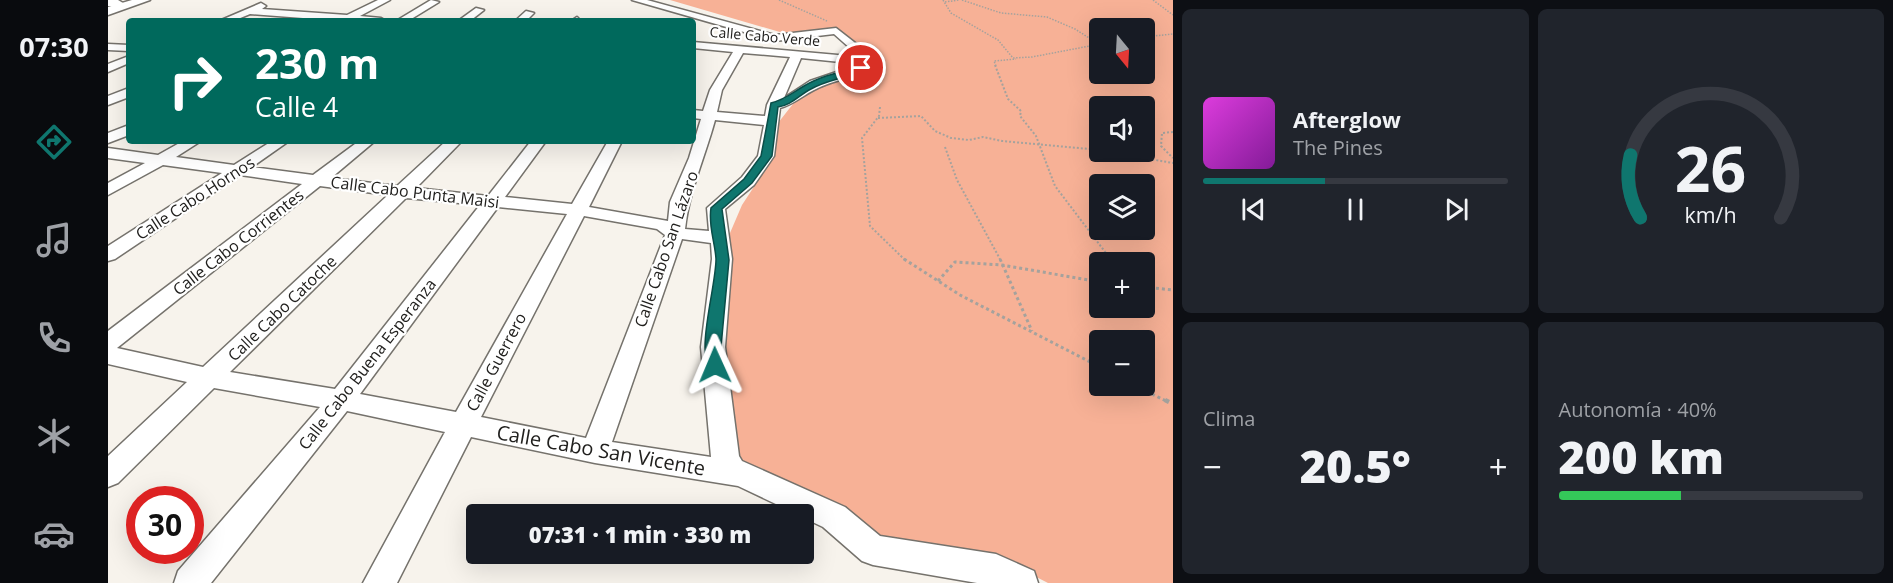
<!DOCTYPE html>
<html lang="es">
<head>
<meta charset="utf-8">
<style>
  body { margin:0; font-family:"Open Sans",sans-serif; background:#20242c; color:#f1f3f6; height:100vh; display:flex; flex-direction:column; font-size:22px; white-space:nowrap }
  * { box-sizing:border-box; margin:0 }
  p { font-size:20px; color:#9ea1a6 }
  .icon { flex:none; width:33px; height:33px; fill:none; stroke:currentColor; stroke-width:2; stroke-linecap:round; stroke-linejoin:round }
  .map { position:relative; flex:1; overflow:hidden }
  .side { display:flex; flex-direction:column; gap:9px; padding:9px; background:#0d0f14; width:720px }
  .side>* { flex:none }
  .banner { position:absolute; left:18px; top:18px; width:570px; height:126px; border-radius:6px; box-shadow:0 6px 24px #0002; background:#00695c; color:#fff; overflow:hidden }
  .needle { width:39px; rotate:162deg }
  .tools { position:absolute; left:981px; top:18px; display:grid; gap:12px }
  .tools a { display:grid; place-items:center; width:66px; height:66px; border-radius:6px; background:#171b24; box-shadow:0 6px 24px #0002; font-size:30px }
  .speed { position:absolute; left:18px; top:486px; display:flex; gap:12px; font-size:30px; font-weight:700; text-align:center }
  .speed>* { display:grid; place-content:center; width:78px; height:78px; border-radius:50%; background:#171b24; box-shadow:0 6px 24px #0002; line-height:1 }
  .speed .limit { border:9px solid #d22; background:#fff; color:#111 }
  .pin { position:absolute; display:grid; place-items:center; width:51px; height:51px; color:#fff; margin:-26px; border:3px solid #fff; border-radius:50%; box-shadow:0 2px 6px #0007 }
  .me { position:absolute; width:66px; margin:-33px; rotate:359deg; stroke-linejoin:round; filter:drop-shadow(0 0 4px #0008) }
  .turn { display:flex; align-items:center; gap:21px; height:126px; padding:0 30px; font-size:27px }
  .turn .icon { width:78px; height:78px; stroke-width:2.5 }
  .turn b { display:block; font-size:42px; line-height:51px }
  .big { font-size:45px; font-weight:800; line-height:1.1 }
  .side .card { flex:1; display:flex; flex-direction:column; justify-content:center; gap:9px; min-width:0; padding:0 21px; border-radius:9px; background:#20242c }
  .side .dial { align-items:center; gap:0 }
  .dial svg { height:156px; overflow:visible; fill:none; stroke:#363941; stroke-width:7; stroke-linecap:round; text-anchor:middle }
  .dial text { fill:#f1f3f6; stroke:none }
  .song { display:flex; align-items:center; gap:18px }
  .cover { width:72px; height:72px; border-radius:9px; background:linear-gradient(135deg,hsl(300 70% 55%),hsl(290 70% 35%)) }
  .played { height:6px; border-radius:3px; background:linear-gradient(90deg,#0f766e 40%,#363941 40%) }
  .keys { display:flex; justify-content:space-around; direction:ltr }
  .heat { display:flex; justify-content:space-between; align-items:center; font-size:33px; direction:ltr }
  .charge { height:9px; border-radius:4px; background:linear-gradient(90deg,#34c759 40%,#363941 0) }
  .side .tiles { flex:1; display:grid; gap:9px; grid-template-columns:repeat(2,1fr) }
  .trip { position:absolute; left:358px; top:504px; width:348px; height:60px; border-radius:6px; background:#171b24; box-shadow:0 6px 24px #0002; font-weight:800; line-height:60px; text-align:center }
  main { display:flex; flex:1; min-height:0 }
  .tab-bar { display:flex; flex-direction:column; width:108px; justify-content:space-around; align-items:center; background:#090b0e; color:#9ea1a6 }
  .tab-bar .icon { width:42px; height:42px }
  .tab-bar .active { color:#0f766e }
  .tab-bar b { font-size:27px; color:#f1f3f6 }
  .map>svg:first-child { display:block }
</style>
</head>
<body>
<main>
<nav class="tab-bar">
<b>07:30</b>
<svg class="icon active" aria-label="directions" viewBox="0 0 24 24"><path d="M12 3l9 9-9 9-9-9zM9 14v-3h6M13 9l2 2-2 2"/></svg>
<svg class="icon" aria-label="music" viewBox="0 0 24 24"><path d="M9 18V5l10-2v13"/><circle cx="6" cy="18" r="3"/><circle cx="16" cy="16" r="3"/></svg>
<svg class="icon" aria-label="phone" viewBox="0 0 24 24"><path d="M5 4h4l2 5-3 2q2 4 5 5l2-3 5 2v4C11 20 4 13 5 4z"/></svg>
<svg class="icon" aria-label="climate" viewBox="0 0 24 24"><path d="M12 3v18M4 7l16 10M4 17L20 7"/></svg>
<svg class="icon" aria-label="car" viewBox="0 0 24 24"><path d="M5 17H2v-5l4-1 3-4h7l3 4 3 1v5h-3M9 17h6M6 11h13"/><circle cx="7" cy="17" r="2"/><circle cx="17" cy="17" r="2"/></svg>
</nav>
<div class="map">
<svg width="1065" height="583" viewBox="0 0 1065 583">
  <rect width="100%" height="100%" fill="#f7f3ec"/>
  <path fill="#f7b196" fill-rule="evenodd" d="M562 0H1065V583H940L905 565 760 534 627 461 609 351 619 240 634 205 663 161 670 123 681 109 694 93 765 62 730 30 682 35ZM992 28H1036V74H992ZM992 106H1036V152H992ZM992 184H1036V230H992ZM992 262H1036V308H992ZM992 340H1036V386H992Z"/>
  <g fill="none" stroke-linecap="round" stroke-linejoin="round">
    <g stroke="#75726c" stroke-width="3">
      <g id="minor">
        <polygon points="0,0 10,0 15,3 10,6 0,6"/>
        <polygon points="270,0 282,0 252,16 273,18 278,21 234,21 142,14 125,21 111,21 153,3 158,6 154,9 239,15"/>
        <polygon points="323,0 331,2 300,21 288,21"/>
        <path d="M524 0H539L667 35 728 28 769 60C754 78 730 78 710 88 696 94 687 104 672 108L666 156 646 185 617 209 624 259 617 347 631 456 634 461 737 507 772 536 888 554 926 571 930 583H869L765 565 754 561 715 527 696 518V514H689L630 486 487 463 363 437 289 583H255L337 432 239 411 103 583H66L70 571 212 407 106 388 10 483 0 487V456L79 382 0 364V331L194 184 132 175 7 259 0 261V246L114 173 55 165 0 195V183L37 163 0 158V148L50 155 75 141H93L68 157 126 165 164 141H181L144 167 205 175 251 141H267L223 178 289 186 338 141H354L308 188 380 196 423 141H438L397 197 464 204 500 141H514L481 207 560 221 562 202 581 158 593 119 585 118V110L595 111 602 90 625 52 585 48V42L752 57 726 34 667 41ZM635 53 682 57 659 105 657 116 609 112 614 90ZM693 58 752 64 702 81 676 98ZM607 120 656 125 650 156 634 177 599 208 601 231 577 229C581 191 597 157 607 120ZM212 186 280 195 95 367 9 348ZM298 198 372 205 227 389 122 372ZM390 207 459 214 348 412 252 394ZM476 216 549 229 557 235 478 438 373 417ZM574 239 603 243 604 259 593 347 603 457 504 442Z"/>
        <polygon points="368,8 376,10 362,21 350,21"/>
        <polygon points="418,11 426,13 418,21 407,21"/>
        <polygon points="469,17 473,21 463,21"/>
        <polygon points="0,44 21,45 21,51 0,50"/>
        <polygon points="21,56 21,63 0,72 0,64"/>
        <polygon points="21,88 21,97 0,105 0,96"/>
        <polygon points="21,125 21,135 0,143 0,133"/>
      </g>
    </g>
    <g stroke="#75726c" stroke-width="3">
      <polygon id="major" points="24,0 42,0 0,15 0,7"/>
    </g>
    <g stroke="#a5a29d" stroke-width="1.5" stroke-dasharray="1.5 1.5" stroke-linecap="butt">
      <polyline points="671,0 719,21"/>
      <polyline points="835,0 843,13 890,40 905,58 924,57 992,44"/>
      <polyline points="854,0 893,13 939,17 967,29 989,43"/>
      <polyline points="1045,0 1065,15"/>
      <polyline points="837,2 851,0"/>
      <polyline points="1036,37 1065,34"/>
      <polyline points="888,66 886,61 908,59"/>
    </g>
    <g stroke="#a5a29d" stroke-width="2" stroke-dasharray="2 2" stroke-linecap="butt">
      <polyline points="887,65 900,99 913,111 912,116 928,136 947,186 1004,261"/>
      <polyline points="772,107 771,116 754,138 762,226 798,261"/>
      <polyline points="770,118 813,116 827,131 843,138 861,140 875,137 894,141 992,150"/>
      <polyline points="1065,132 1054,133 1053,146 1065,158"/>
      <polyline points="837,147 849,180 893,261"/>
      <polyline points="1001,152 1065,163"/>
    </g>
    <g stroke="#a5a29d" stroke-width="3" stroke-dasharray="3 3" stroke-linecap="butt">
      <polyline points="796,259 852,295 992,367"/>
      <polyline points="892,259 924,331"/>
      <polyline points="1003,259 1005,262"/>
      <polyline points="830,281 847,262 894,265 992,282"/>
      <polyline points="1036,287 1065,290"/>
      <polyline points="1028,386 1060,402"/>
    </g>
    <polyline stroke="#a5a29d" stroke-width="4.5" stroke-dasharray="4.5 4.5" stroke-linecap="butt" points="1057,400 1065,404"/>
    <use href="#minor" fill="#fff" fill-rule="evenodd"/>
    <use href="#major" fill="#fff" fill-rule="evenodd"/>
  </g>
  <path fill="#0f766e" stroke="#0a4d48" stroke-width="1.5" d="M751 67 757 68C742 78 720 79 703 89 691 95 684 105 670 107L664 156 644 183 614 209 621 260 613 347 615 365 612 369H601C589 347 608 286 608 259 607 242 600 225 603 208L636 179 653 156 663 103C677 100 684 93 696 86 713 76 732 72 751 67Z"/>
  <g text-anchor="middle" dominant-baseline="central" stroke-width="4.5" stroke-linejoin="round" paint-order="stroke">
    <g font-size="14" fill="#21201e" stroke="#fff">
      <text transform="translate(657 36) rotate(5)">Calle Cabo Verde</text>
    </g>
    <g font-size="16" fill="#21201e" stroke="#fff">
      <text transform="translate(307 192) rotate(7)">Calle Cabo Punta Maisi</text>
      <text transform="translate(87 198) rotate(-33)">Calle Cabo Hornos</text>
      <text transform="translate(130 242) rotate(-38)">Calle Cabo Corrientes</text>
      <text transform="translate(558 249) rotate(-71)">Calle Cabo San Lázaro</text>
      <text transform="translate(174 308) rotate(-44)">Calle Cabo Catoche</text>
      <text transform="translate(388 362) rotate(-62)">Calle Guerrero</text>
      <text transform="translate(259 364) rotate(-52)">Calle Cabo Buena Esperanza</text>
    </g>
    <g font-size="20" fill="#21201e" stroke="#fff">
      <text transform="translate(493 450) rotate(10)">Calle Cabo San Vicente</text>
    </g>
  </g>
</svg>
<div class="tools">
<a><svg class="needle" viewBox="-14 -14 28 28"><path d="M0-13l5 13h-10z" fill="#e53935"/><path d="M0 13l5-13h-10z" fill="#9ea1a6"/></svg></a>
<a><svg class="icon" aria-label="sound" viewBox="0 0 24 24"><path d="M4 9h4l5-4v14l-5-4H4zM17 9q2 3 0 6"/></svg></a>
<a><svg class="icon" aria-label="layers" viewBox="0 0 24 24"><path d="M12 4l9 5-9 5-9-5zM3 14l9 5 9-5"/></svg></a>
<a>+</a>
<a>−</a>
</div>
<div class="speed"><div class="limit">30</div></div>
<div class="pin" style="left:753px;top:68px;background:#d93025"><svg class="icon" aria-label="arrive" viewBox="0 0 24 24"><path d="M6 21V4h12l-3 4 3 4H6"/></svg></div>
<svg class="me" style="left:607px;top:365px" viewBox="-20 -20 40 40"><path d="M0-17L14 15 0 8-14 15z" fill="#0f766e" stroke="#fff" stroke-width="4"/></svg>
<div class="trip">07:31 · 1 min · 330 m</div>
<div class="banner">
<div class="turn"><svg class="icon" aria-label="right" viewBox="0 0 24 24"><path d="M7 20v-9h11M14 6l5 5-5 5"/></svg><div><b>230 m</b>Calle 4</div></div>
</div>
</div>
<section class="side">
<div class="tiles">
<div class="card">
<div class="song"><i class="cover"></i><div><b>Afterglow</b><p>The Pines</p></div></div>
<div class="played"></div>
<div class="keys"><svg class="icon" aria-label="previous" viewBox="0 0 24 24"><path d="M18 5L8 12l10 7zM5 5v14"/></svg><svg class="icon" aria-label="pause" viewBox="0 0 24 24"><path d="M8 5v14M16 5v14"/></svg><svg class="icon" aria-label="next" viewBox="0 0 24 24"><path d="M6 5l10 7-10 7zM19 5v14"/></svg></div>
</div>
<div class="card dial"><svg viewBox="0 0 100 80">
<path d="M14 69A42 42 0 1 1 86 69"/>
<path d="M14 69A42 42 0 0 1 9 37" stroke="#0f766e"/>
<text x="50" y="56" font-size="32" font-weight="700">26</text>
<text x="50" y="72" font-size="11">km/h</text>
</svg></div>
<div class="card"><p>Clima</p>
<div class="heat"><a>−</a><b class="big">20.5°</b><a>+</a></div>
</div>
<div class="card"><p>Autonomía · 40%</p><b class="big">200 km</b><div class="charge"></div></div>
</div>
</section>
</main>
</body>
</html>
